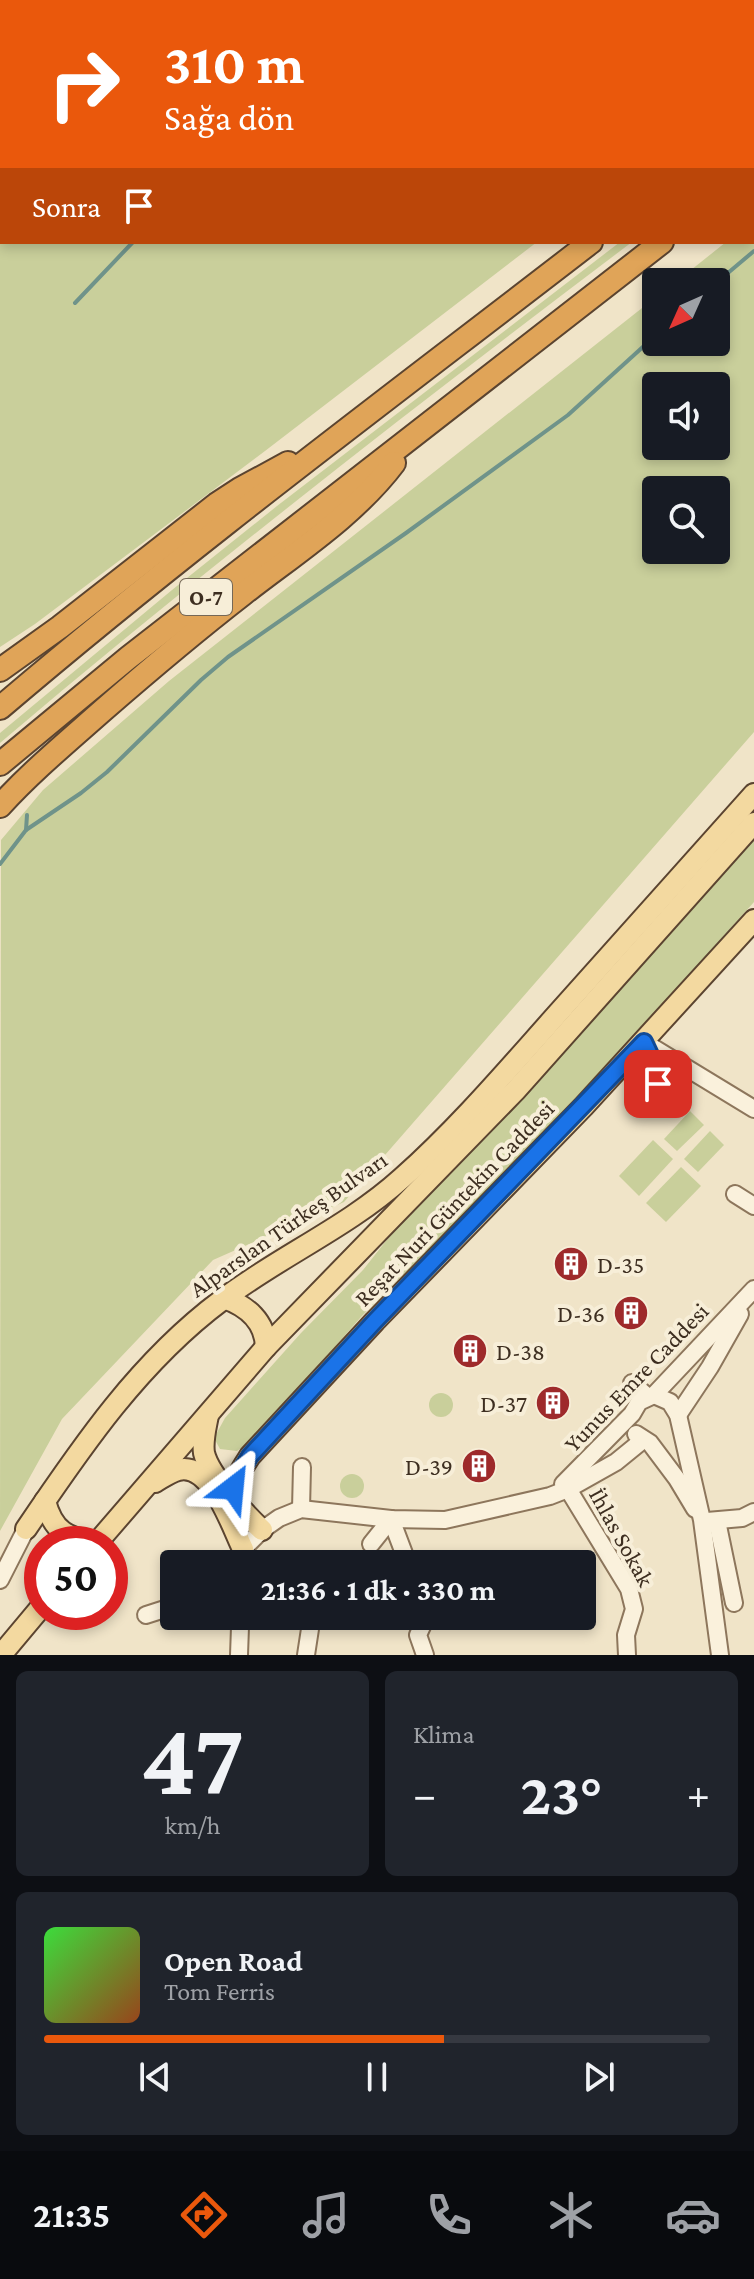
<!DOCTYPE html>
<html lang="tr">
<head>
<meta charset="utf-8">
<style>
  body { margin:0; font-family:"Crimson Pro",serif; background:#20242c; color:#f1f3f6; height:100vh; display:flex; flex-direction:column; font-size:30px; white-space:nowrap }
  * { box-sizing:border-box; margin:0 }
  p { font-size:26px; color:#9ea1a6 }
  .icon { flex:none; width:44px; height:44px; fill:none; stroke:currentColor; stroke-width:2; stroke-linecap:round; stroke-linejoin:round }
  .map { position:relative; height:1655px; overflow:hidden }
  .sheet { display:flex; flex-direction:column; gap:16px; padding:16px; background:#0d0f14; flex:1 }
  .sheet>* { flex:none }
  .top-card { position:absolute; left:0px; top:0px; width:754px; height:244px; box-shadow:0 4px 12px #0003; background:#ea580c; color:#fff; overflow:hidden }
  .needle { width:52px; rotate:225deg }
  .controls { position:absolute; left:642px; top:268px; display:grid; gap:16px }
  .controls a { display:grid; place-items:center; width:88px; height:88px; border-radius:8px; background:#171b24; box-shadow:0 4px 12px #0003; font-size:40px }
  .speed { position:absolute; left:24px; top:1526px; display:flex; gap:16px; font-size:40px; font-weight:700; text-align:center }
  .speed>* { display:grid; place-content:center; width:104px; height:104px; border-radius:50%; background:#171b24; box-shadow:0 4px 12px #0003; line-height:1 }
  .speed .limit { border:12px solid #d22; background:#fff; color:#111 }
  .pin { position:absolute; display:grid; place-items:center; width:68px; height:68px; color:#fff; margin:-34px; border-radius:16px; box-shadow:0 4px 12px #0006 }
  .me { position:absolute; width:88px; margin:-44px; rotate:29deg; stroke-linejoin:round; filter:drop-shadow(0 0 6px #0008) }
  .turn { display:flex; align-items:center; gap:28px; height:168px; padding:0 32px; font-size:36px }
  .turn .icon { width:104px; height:104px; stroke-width:2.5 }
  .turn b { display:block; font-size:56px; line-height:68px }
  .then { display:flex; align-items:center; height:76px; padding:0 32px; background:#0003; gap:16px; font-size:30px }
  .big { font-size:60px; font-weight:700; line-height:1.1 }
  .sheet .tile { flex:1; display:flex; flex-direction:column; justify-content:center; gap:12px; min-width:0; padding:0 28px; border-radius:12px; background:#20242c }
  .sheet .dial { align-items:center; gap:0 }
  .dial b { font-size:104px; line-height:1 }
  .song { display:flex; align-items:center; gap:24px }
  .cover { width:96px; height:96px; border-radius:12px; background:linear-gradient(135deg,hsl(120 70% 55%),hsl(20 70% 35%)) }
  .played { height:8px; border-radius:4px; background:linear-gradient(90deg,#ea580c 60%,#363941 60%) }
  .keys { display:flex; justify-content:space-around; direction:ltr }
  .heat { display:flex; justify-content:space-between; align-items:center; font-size:44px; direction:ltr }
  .sheet .tiles { flex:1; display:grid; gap:16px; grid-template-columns:1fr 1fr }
  .tile:last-child { grid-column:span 2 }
  .trip { position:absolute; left:160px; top:1550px; width:436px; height:80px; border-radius:8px; background:#171b24; box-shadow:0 4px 12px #0003; font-weight:700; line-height:80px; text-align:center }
  .tab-bar { display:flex; height:128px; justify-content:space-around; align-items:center; background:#090b0e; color:#9ea1a6 }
  .tab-bar .icon { width:56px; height:56px }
  .tab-bar .active { color:#ea580c }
  .tab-bar b { font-size:36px; color:#f1f3f6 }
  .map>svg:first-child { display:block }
</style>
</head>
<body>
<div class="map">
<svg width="754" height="1655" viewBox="0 0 754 1655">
  <rect width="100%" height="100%" fill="#f0e4c8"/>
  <g fill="#c9cf9b" fill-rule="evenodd">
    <polygon points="0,0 754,0 754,75 752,77 752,2 2,2 2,242 537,242 265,451 35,624 0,647"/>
    <path d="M754 220V732L344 1202 213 1260 62 1419 0 1531 1 840 43 790 169 681 656 297V342H716V282H676L726 242H752V222ZM656 386H716V446H656ZM656 490H716V550H656Z"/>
    <path d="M620 242H632C418 404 205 569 0 743V733L172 590 277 506Z"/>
    <polygon points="754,836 754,902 586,1090 361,1317 255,1438 237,1451 220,1449 214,1438 225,1418 250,1390 301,1333 363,1270 401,1222 484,1137 595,1016"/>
    <polygon points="690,1111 704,1125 677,1151 664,1139"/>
    <polygon points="710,1131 724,1145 698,1172 684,1159"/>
    <polygon points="653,1140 673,1159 639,1196 619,1176"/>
    <polygon points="681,1167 701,1186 666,1222 646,1203"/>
    <circle cx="441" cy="1405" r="12"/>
    <circle cx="352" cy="1486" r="12"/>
  </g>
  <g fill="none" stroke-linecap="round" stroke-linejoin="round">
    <g stroke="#6f938a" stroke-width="4">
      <polyline points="307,2 309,0"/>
      <polyline points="716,283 754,251"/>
      <polyline points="75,303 133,242"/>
      <polyline points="26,830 27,815"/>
      <polyline points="0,864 26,830 81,793 107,772 201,680 228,657 406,533 568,415 656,335"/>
    </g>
    <g stroke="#8d765c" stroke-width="20">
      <g id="minor">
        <polyline points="644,1042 754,1109"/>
        <polyline points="645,1043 658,1072 658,1084 650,1091"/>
        <polyline points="735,1194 754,1206"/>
        <polyline points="632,1383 648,1397"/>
        <polyline points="654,1395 670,1402 678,1415 702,1520 720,1655"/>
        <polyline points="678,1415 710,1367 740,1314"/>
        <polyline points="636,1434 650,1443 677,1479 695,1509"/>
        <polyline points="563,1484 632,1414 639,1402 654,1395 754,1289"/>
        <polyline points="568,1489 629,1589 634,1609 626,1635 627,1655"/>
        <polyline points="301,1509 302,1467"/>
        <polyline points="391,1519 408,1564"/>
        <polyline points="707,1521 742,1518 754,1512"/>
        <polyline points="717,1521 734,1603"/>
        <polyline points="371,1544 391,1519"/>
        <polyline points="234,1564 243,1549 262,1530 279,1518 301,1509 391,1519 445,1520 550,1496 568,1489 616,1462 643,1440"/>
        <polyline points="0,1580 26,1529"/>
        <polyline points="146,1615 174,1606"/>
        <polyline points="237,1616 240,1627 239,1655"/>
        <polyline points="306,1655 310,1629 308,1616"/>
        <polyline points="425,1655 418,1635 424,1622 430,1616"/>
      </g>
    </g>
    <g stroke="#5b4430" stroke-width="24">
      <g id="major">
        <path d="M224 1298C247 1306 265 1321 266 1347"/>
        <path d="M208 1415C206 1427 202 1440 204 1453 209 1475 245 1514 262 1530"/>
        <path d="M155 1482C162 1478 170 1472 178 1470 211 1461 232 1527 243 1549"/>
        <path d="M234 1499C233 1481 241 1470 250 1456L375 1321 584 1106 754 920"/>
        <path d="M45 1501C53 1531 67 1539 97 1542"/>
        <path d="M26 1529C82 1446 140 1361 222 1300 280 1256 348 1227 402 1178 456 1130 504 1074 552 1020 619 945 687 869 754 794"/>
        <polyline points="96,1544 266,1347 515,1091 754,823"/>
        <polyline points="1,1655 42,1606"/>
      </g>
    </g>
    <g stroke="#5b4430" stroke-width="26">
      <g id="highway">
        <polyline points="752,118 754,116"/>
        <polyline points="752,172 754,171"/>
        <polyline points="0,670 60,627 217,504 240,489 288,463"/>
        <path d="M0 708C191 545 393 395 591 242"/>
        <polyline points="0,764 128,658 662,242"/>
        <path d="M0 806C31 772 67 742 102 711 148 671 194 632 243 594 294 554 354 516 394 463"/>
      </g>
    </g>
    <use href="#minor" stroke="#faf1dc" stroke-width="16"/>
    <use href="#major" stroke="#f3d9a0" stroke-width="20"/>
    <use href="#highway" stroke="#e0a458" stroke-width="22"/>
  </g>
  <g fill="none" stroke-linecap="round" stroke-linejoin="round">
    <g stroke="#114b97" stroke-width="20">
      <polyline id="route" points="233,1488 237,1477 250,1456 375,1321 644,1042 658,1072 658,1084"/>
    </g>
    <use href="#route" stroke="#1a73e8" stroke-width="14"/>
  </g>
  <defs>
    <g id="building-disc" transform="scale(1.8)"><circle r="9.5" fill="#9e2a2b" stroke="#f7eed8"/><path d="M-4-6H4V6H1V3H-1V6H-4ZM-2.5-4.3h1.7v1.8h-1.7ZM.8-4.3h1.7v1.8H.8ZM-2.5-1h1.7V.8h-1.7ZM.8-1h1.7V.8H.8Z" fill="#fff"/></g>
  </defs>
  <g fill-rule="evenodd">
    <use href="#building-disc" x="571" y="1264"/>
    <use href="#building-disc" x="631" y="1313"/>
    <use href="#building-disc" x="470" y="1351"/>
    <use href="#building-disc" x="553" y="1403"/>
    <use href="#building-disc" x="479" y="1466"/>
  </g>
  <g text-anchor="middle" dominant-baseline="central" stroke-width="8" stroke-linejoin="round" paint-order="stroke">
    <rect fill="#f7eed8" stroke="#756857" stroke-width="2" x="180" y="579" width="52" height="36" rx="6"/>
    <g font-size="22" font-weight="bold" fill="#3d2e20">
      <text x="206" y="597">O-7</text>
    </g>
    <g font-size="24" fill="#3d2e20" stroke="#f7eed8">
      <text transform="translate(454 1203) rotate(-46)">Reşat Nuri Güntekin Caddesi</text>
      <text transform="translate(288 1224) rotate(-35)">Alparslan Türkeş Bulvarı</text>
      <text transform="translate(636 1377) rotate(-46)">Yunus Emre Caddesi</text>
      <text transform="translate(622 1537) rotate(61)">İhlas Sokak</text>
    </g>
    <g font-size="24" fill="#3d2e20" stroke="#f7eed8" text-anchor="end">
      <text x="597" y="1264" text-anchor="start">D-35</text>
      <text x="605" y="1313">D-36</text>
      <text x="496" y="1351" text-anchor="start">D-38</text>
      <text x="527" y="1403">D-37</text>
      <text x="453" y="1466">D-39</text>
    </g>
  </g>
</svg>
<div class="controls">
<a><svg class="needle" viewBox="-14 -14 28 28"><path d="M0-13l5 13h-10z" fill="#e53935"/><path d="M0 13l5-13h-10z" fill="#9ea1a6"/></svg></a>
<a><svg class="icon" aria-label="sound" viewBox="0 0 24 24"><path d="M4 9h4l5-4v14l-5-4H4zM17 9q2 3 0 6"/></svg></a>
<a><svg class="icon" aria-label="search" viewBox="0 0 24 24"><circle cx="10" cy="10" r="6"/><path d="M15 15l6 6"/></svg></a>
</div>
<div class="speed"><div class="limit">50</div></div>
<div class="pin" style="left:658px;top:1084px;background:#d93025"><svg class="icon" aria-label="arrive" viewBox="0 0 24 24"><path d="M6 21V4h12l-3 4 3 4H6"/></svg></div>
<svg class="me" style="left:233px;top:1488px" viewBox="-20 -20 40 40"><path d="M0-17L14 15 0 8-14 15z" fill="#1a73e8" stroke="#fff" stroke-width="4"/></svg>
<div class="trip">21:36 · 1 dk · 330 m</div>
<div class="top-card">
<div class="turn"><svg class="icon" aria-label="right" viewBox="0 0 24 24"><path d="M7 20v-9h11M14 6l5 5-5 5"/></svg><div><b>310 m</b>Sağa dön</div></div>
<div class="then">Sonra<svg class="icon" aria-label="arrive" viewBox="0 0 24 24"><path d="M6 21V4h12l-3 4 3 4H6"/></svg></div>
</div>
</div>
<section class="sheet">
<div class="tiles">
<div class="tile dial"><b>47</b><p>km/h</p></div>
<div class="tile"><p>Klima</p>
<div class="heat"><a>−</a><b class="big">23°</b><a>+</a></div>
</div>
<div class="tile">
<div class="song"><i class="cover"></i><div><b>Open Road</b><p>Tom Ferris</p></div></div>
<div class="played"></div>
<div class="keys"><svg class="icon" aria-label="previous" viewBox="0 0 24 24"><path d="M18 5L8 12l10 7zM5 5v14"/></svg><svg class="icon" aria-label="pause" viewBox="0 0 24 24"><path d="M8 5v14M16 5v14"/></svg><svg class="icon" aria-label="next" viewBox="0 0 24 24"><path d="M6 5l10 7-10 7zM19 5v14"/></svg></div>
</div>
</div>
</section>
<nav class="tab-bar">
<b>21:35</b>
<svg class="icon active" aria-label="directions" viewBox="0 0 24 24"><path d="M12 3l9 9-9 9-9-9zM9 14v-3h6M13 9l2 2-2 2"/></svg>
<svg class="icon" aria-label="music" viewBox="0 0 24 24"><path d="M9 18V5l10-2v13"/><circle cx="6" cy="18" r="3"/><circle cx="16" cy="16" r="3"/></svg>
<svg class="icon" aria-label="phone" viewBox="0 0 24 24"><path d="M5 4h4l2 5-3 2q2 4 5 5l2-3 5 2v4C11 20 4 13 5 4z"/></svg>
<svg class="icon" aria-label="climate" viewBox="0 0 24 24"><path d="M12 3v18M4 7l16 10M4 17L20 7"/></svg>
<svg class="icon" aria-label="car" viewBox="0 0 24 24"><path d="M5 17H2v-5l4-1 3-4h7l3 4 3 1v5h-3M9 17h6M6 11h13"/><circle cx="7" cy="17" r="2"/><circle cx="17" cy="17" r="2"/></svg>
</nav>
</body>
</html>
